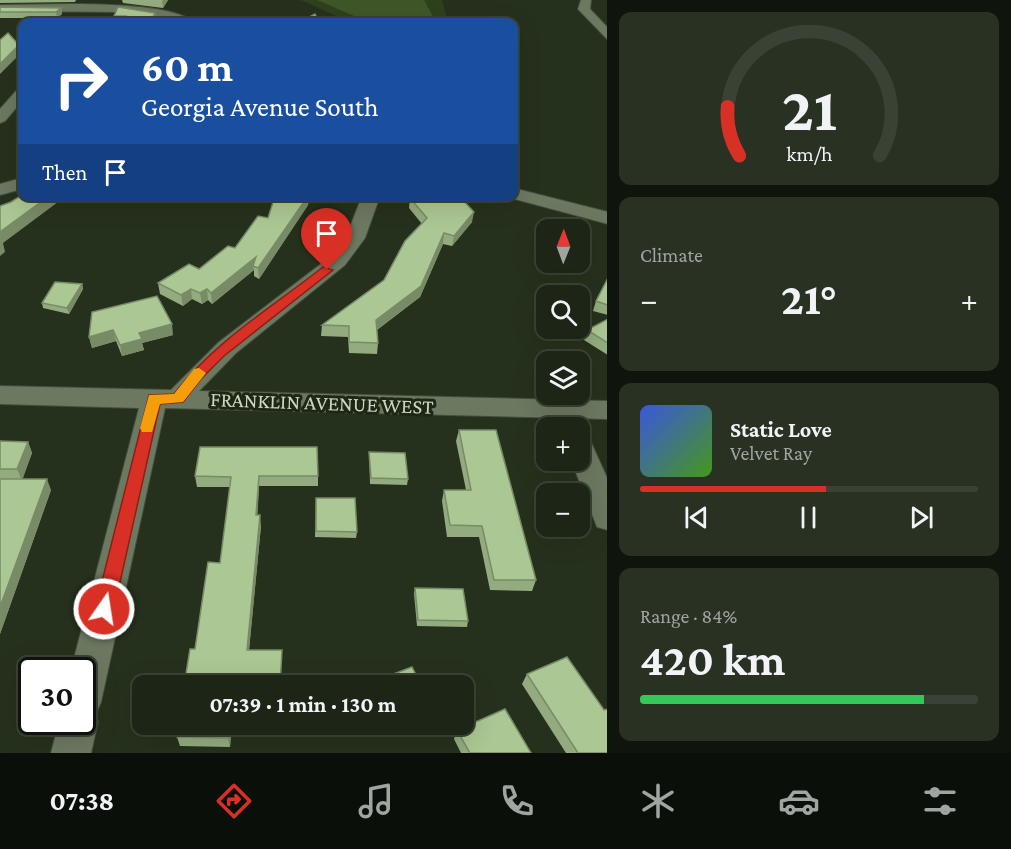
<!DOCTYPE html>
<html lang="en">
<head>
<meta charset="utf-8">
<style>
  body { margin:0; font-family:"Crimson Pro",serif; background:#293123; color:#f1f3f6; height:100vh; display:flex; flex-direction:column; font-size:22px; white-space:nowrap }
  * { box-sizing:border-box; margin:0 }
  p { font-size:20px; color:#a0a5a1 }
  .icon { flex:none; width:33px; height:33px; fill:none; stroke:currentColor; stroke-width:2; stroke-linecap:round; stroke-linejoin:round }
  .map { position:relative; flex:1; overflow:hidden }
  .details { display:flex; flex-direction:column; gap:12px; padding:12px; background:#0f140c; width:404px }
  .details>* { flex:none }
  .guide { position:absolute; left:18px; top:18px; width:500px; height:183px; border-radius:12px; box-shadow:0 6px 24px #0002,0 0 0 2px #3a4235; background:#1a4fa0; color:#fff; overflow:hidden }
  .needle { width:39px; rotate:1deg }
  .tools { position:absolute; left:536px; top:219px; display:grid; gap:12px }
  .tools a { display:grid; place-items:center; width:54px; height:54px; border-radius:12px; background:#1c2516; box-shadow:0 6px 24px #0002,0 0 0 2px #3a4235; font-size:30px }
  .speed { position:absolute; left:18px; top:657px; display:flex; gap:12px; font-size:30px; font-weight:700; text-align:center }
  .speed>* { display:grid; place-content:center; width:78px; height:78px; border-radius:50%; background:#1c2516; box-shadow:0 6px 24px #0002,0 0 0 2px #3a4235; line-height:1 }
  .speed .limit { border:3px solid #111; border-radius:9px; background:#fff; color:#111 }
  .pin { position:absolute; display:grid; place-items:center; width:51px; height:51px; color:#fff; margin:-62px -26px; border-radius:50% 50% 50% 0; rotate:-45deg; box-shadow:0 0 6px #0007 }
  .pin .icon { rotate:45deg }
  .me { position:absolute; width:66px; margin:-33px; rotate:13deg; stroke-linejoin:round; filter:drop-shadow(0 0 4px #0008) }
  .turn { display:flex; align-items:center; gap:21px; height:126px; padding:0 24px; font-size:27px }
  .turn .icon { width:78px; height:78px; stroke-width:2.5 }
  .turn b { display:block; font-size:42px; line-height:51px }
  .then { display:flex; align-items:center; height:57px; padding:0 24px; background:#0003; gap:12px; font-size:22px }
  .big { font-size:45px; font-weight:700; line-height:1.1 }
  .details .card { flex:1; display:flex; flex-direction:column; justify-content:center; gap:9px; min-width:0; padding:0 21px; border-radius:12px; background:#293123 }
  .details .dial { align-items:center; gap:0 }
  .dial svg { height:156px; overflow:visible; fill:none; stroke:#3a4235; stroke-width:7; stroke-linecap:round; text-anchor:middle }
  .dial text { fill:#f1f3f6; stroke:none }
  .song { display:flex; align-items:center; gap:18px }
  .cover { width:72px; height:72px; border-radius:9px; background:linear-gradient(135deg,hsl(230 70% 55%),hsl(100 70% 35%)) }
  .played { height:6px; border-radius:3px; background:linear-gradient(90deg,#d93025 55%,#3a4235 55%) }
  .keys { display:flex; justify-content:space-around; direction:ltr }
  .heat { display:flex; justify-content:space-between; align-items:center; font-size:33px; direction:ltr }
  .charge { height:9px; border-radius:4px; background:linear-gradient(90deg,#34c759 84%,#3a4235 0) }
  .trip { position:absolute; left:132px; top:675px; width:342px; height:60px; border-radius:12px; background:#1c2516; box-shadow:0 6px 24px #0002,0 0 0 2px #3a4235; font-weight:700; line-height:60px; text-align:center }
  .menu { display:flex; height:96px; justify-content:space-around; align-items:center; background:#0b0f09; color:#a0a5a1 }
  .menu .icon { width:42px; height:42px }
  .menu .current { color:#d93025 }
  .menu b { font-size:27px; color:#f1f3f6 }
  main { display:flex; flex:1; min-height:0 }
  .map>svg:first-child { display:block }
</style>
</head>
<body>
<main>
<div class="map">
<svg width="608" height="753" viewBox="0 0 608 753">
  <rect width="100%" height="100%" fill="#26311d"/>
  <polygon fill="#2e401c" points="301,0 442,0 448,22 349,22"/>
  <polygon fill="#3f5728" points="317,0 424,0 436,22 368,22"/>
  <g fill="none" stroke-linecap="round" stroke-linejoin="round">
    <g stroke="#444e3c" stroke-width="2">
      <g id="minor">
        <polygon points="581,0 591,0 590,9 608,28 608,40 578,9"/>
        <path d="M71 4C99 4 174 5 194 22H177L119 12 0 11V5Z"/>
        <polygon points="22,89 22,101 5,121 0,123 0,109 17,90"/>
        <polygon points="22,178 22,189 0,195 0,184"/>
        <polygon points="513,188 608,212 608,224 507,197 513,196"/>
        <polygon points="362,196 380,196 365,238 345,265 236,353 199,391 608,401 608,419 165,408 101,702 95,716 98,722 91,753 51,753 59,722 82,722 82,670 71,670 139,408 0,404 0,386 171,390 219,342 330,257 348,232"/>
        <polygon points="579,435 589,438 608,480 608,530 597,527 571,460 579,460"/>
      </g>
    </g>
    <use href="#minor" fill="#6c7961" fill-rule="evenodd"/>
  </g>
  <g fill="#93ab7e">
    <polygon points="0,0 76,0 75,2 0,3"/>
    <polygon points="122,0 168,0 163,8 123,3"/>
    <polygon points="0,7 61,8 62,14 57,18 0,18"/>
    <polygon points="155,13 156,21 155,22 115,22 114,16"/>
    <polygon points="22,121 22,134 19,130 17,122"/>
    <polygon points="410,198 472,222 452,246 443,244 420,297 377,330 378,343 377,354 349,353 348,337 321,336 322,325 384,280 422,224 409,208"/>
    <polygon points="308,205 259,279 254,276 254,270 212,304 208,300 202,304 192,299 183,306 160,294 158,283 199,269 235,248 268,218"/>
    <polygon points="608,278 608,315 593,311 596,301"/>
    <polygon points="82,284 83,289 69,314 43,308 42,303"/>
    <polygon points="92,312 173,335 142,343 144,350 122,356 116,341 92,348 89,337"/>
    <polygon points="608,319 608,355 584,340 587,330"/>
    <polygon points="459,430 536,580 532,591 490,590 479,537 447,537 442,501 444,490 466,490 456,441"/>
    <polygon points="0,441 28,442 32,453 22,479 51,490 0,634"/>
    <polygon points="369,452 408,479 407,485 370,484"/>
    <polygon points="195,476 318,476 318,486 259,486 257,515 261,526 249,650 282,660 195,649 220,563 230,487 197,487"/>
    <polygon points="316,498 357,532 356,538 315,537"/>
    <polygon points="415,588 468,621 467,627 417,626 414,594"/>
    <polygon points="527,674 608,753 566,753 522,684"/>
    <polygon points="391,675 422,686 393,686 390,680"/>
    <polygon points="232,724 230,747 180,746 177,737"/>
    <polygon points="457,730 531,753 461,753 454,739"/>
  </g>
  <g fill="#788b67">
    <polygon points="163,0 168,0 163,8 162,1"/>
    <polygon points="61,8 62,14 57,18 56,12"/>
    <polygon points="155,13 156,21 155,22 150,22"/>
    <polygon points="19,45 21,53 0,74 0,64"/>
    <polygon points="49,196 57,196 58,202 3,243 5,252 0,256 0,232"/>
    <polygon points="308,196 311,196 308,205 259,279 258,268"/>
    <polygon points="474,212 472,222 452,246 454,236"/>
    <polygon points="444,233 443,244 420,297 375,331 376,320"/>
    <polygon points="256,257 253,266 254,270 212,304 211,293"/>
    <polygon points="82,284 83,289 69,314 67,308"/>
    <polygon points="191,289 192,299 183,306 181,295"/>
    <polygon points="207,289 208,300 202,304 200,293"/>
    <polygon points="172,324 173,335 142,343 144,350 122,356 120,345 139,333"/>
    <polygon points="113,330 116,341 92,348 89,337"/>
    <polygon points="28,442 32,453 22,481 17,469"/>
    <polygon points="259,476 259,486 257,526 256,515"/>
    <polygon points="47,479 51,490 0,634 0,607"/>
    <polygon points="260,515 261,526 248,660 247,650"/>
    <polygon points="229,724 232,724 230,747 228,738"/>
  </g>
  <g fill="#abc793" stroke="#788b67" stroke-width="1.5">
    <polygon points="0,7 61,8 56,12 0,12"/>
    <polygon points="118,7 155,13 150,22 122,22 126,16 114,16"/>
    <polygon points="315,14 319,22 300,22"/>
    <polygon points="8,33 19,45 0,64 0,40"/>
    <polygon points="22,121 22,127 17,122"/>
    <polygon points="22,195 22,196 26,197 49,196 0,232 0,206 11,202"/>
    <polygon points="275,196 308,196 258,268 253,266 256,257 211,293 207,289 200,293 191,289 181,295 158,283 189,264 199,269 228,246 235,248 258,216 268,218"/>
    <polygon points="421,196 450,196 451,198 460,197 474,212 454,236 444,233 421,286 376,320 378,343 349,342 349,326 322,325 384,280 405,241 427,218 410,198"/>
    <polygon points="608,278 608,305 596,301"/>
    <polygon points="55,282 82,284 67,308 42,303"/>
    <polygon points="157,296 172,324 139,333 142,339 120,345 113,330 89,337 92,312"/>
    <polygon points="608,319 608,343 587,330"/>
    <polygon points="459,430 496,430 536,580 494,580 482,526 450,525 444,490 471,490"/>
    <polygon points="0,441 28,442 17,469 0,469"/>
    <polygon points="200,447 317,447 318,476 259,476 256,515 260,515 247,650 282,650 280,686 184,686 190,649 195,649 208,562 220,563 231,477 195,476"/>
    <polygon points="369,452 405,453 408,479 371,478"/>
    <polygon points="0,479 47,479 0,607"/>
    <polygon points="316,498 355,498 357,532 316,531"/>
    <polygon points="415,588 463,589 468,621 418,620"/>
    <polygon points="567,657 604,710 608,709 608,753 578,753 527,674"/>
    <polygon points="412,667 422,686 396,686 391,675"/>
    <polygon points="505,709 531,753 470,753 457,730"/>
    <polygon points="179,724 229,724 228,738 177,737"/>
  </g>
  <path fill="#d93025" stroke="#8d1f18" stroke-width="1.5" d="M323 267 333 270 224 356 201 379 183 402 160 404 114 609 111 615 104 617 98 615 95 609 149 395 174 394C214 342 272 307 323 267Z"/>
  <polygon fill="#f59e0b" points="199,368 206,373 183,402 160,404 152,432 142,432 140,428 149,395 174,394 194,369"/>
  <g text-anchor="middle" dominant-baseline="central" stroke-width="6" stroke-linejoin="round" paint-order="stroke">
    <g font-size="21" fill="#ced5c8" stroke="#1d2713">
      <text transform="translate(322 403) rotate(2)">FRANKLIN AVENUE WEST</text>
    </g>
  </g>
</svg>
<div class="tools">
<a><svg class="needle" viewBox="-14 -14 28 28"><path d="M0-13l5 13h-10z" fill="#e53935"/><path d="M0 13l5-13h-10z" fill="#a0a5a1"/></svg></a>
<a><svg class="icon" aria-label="search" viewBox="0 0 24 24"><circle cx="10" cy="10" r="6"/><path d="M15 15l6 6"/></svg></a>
<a><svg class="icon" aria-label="layers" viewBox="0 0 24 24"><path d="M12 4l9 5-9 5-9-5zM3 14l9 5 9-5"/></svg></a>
<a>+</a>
<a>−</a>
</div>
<div class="speed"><div class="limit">30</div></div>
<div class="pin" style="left:327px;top:270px;background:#d93025"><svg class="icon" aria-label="arrive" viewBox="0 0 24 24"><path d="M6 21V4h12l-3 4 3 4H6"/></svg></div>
<svg class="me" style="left:104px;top:609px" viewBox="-20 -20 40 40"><circle r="17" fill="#d93025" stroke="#fff" stroke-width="3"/><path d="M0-11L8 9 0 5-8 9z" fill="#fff"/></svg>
<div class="trip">07:39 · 1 min · 130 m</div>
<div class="guide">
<div class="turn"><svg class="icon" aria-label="right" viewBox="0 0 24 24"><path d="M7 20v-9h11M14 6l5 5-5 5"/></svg><div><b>60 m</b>Georgia Avenue South</div></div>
<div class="then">Then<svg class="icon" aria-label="arrive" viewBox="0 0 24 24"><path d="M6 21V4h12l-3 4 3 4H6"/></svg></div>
</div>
</div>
<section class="details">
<div class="card dial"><svg viewBox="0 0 100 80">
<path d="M14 69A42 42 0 1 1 86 69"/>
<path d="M14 69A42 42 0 0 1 8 44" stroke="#d93025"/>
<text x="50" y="56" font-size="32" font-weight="700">21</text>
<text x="50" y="72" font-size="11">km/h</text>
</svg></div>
<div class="card"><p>Climate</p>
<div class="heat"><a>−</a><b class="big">21°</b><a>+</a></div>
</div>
<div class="card">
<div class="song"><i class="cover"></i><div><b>Static Love</b><p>Velvet Ray</p></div></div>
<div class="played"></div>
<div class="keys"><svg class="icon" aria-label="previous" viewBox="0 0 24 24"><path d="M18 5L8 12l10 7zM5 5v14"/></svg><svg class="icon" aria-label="pause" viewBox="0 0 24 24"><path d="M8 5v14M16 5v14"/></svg><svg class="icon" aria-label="next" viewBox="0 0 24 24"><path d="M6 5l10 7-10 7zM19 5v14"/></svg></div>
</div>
<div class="card"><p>Range · 84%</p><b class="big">420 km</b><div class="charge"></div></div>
</section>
</main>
<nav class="menu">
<b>07:38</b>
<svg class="icon current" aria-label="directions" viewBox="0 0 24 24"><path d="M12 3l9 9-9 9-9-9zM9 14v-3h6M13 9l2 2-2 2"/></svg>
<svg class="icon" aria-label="music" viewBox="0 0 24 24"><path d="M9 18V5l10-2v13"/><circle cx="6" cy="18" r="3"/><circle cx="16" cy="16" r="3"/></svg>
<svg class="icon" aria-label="phone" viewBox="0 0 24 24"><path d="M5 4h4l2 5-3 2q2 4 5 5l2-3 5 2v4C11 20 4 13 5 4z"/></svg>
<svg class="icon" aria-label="climate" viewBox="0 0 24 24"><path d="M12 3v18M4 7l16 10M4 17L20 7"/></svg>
<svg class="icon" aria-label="car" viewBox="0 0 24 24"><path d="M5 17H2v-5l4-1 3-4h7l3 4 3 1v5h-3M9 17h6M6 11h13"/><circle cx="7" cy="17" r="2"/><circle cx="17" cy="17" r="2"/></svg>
<svg class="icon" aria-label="filters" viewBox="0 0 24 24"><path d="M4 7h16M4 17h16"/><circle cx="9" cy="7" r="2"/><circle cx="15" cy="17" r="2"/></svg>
</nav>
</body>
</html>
